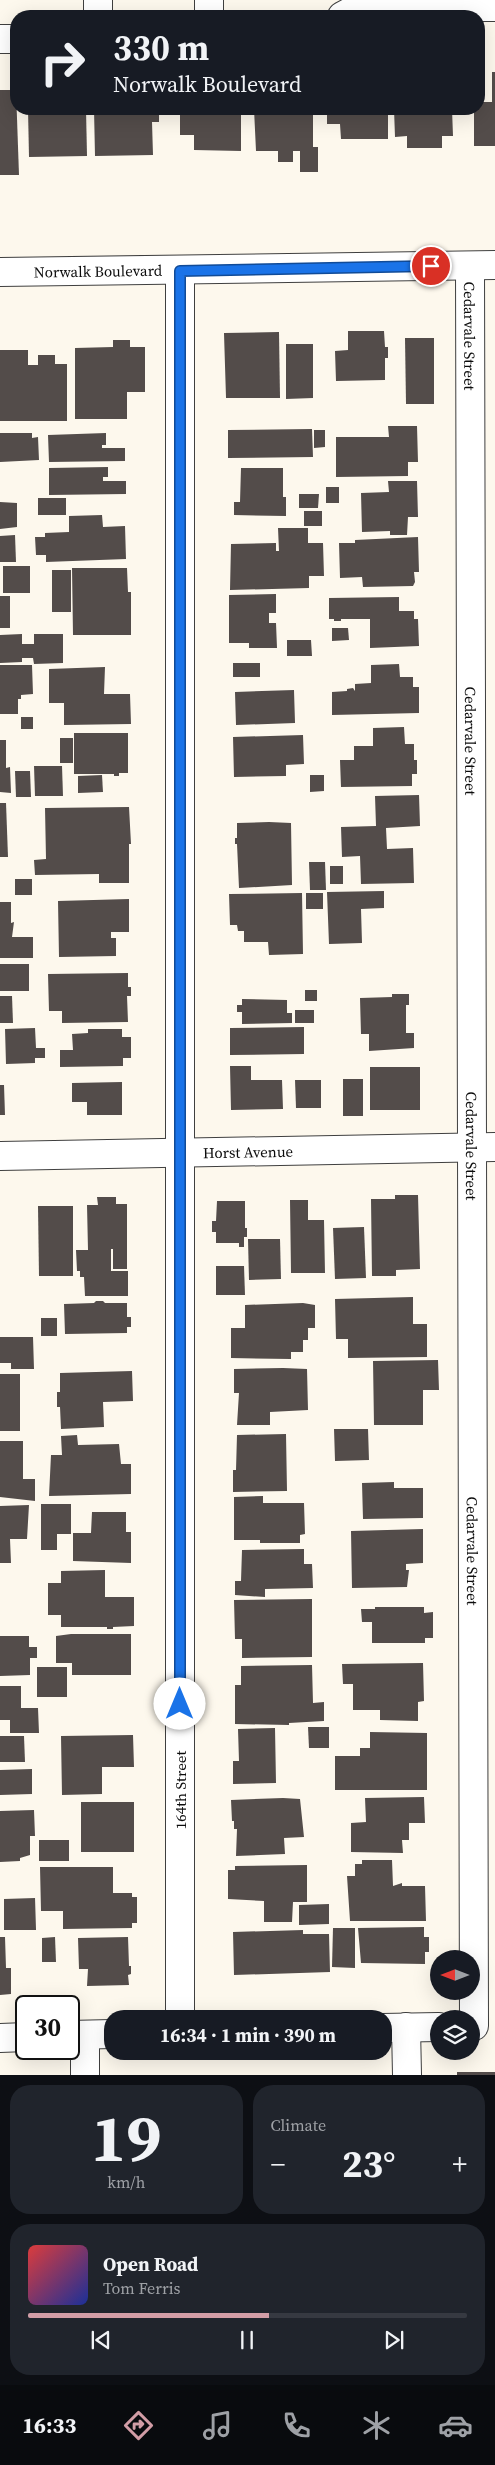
<!DOCTYPE html>
<html lang="en">
<head>
<meta charset="utf-8">
<style>
  body { margin:0; font-family:"Source Serif 4",serif; background:#20242c; color:#f1f3f6; height:100vh; display:flex; flex-direction:column; font-size:19px; white-space:nowrap }
  * { box-sizing:border-box; margin:0 }
  p { font-size:16px; color:#9ea1a6 }
  .icon { flex:none; width:28px; height:28px; fill:none; stroke:currentColor; stroke-width:2; stroke-linecap:round; stroke-linejoin:round }
  .map { position:relative; height:2075px; overflow:hidden }
  .details { display:flex; flex-direction:column; gap:10px; padding:10px; background:#0d0f14; flex:1 }
  .details>* { flex:none }
  .banner { position:absolute; left:10px; top:10px; width:475px; height:105px; border-radius:20px; box-shadow:0 5px 20px #0002; background:#171b24; color:#f1f3f6; overflow:hidden }
  .needle { width:32px; rotate:270deg }
  .controls { position:absolute; left:430px; top:1950px; display:grid; gap:10px }
  .controls a { display:grid; place-items:center; width:50px; height:50px; border-radius:50%; background:#171b24; box-shadow:0 5px 20px #0002; font-size:25px }
  .speed { position:absolute; left:15px; top:1995px; display:flex; gap:10px; font-size:25px; font-weight:700; text-align:center }
  .speed>* { display:grid; place-content:center; width:65px; height:65px; border-radius:50%; background:#171b24; box-shadow:0 5px 20px #0002; line-height:1 }
  .speed .limit { border:2px solid #111; border-radius:8px; background:#fff; color:#111 }
  .pin { position:absolute; display:grid; place-items:center; width:42px; height:42px; color:#fff; margin:-21px; border:2px solid #fff; border-radius:50%; box-shadow:0 1px 5px #0007 }
  .me { position:absolute; width:55px; margin:-28px; rotate:0deg; stroke-linejoin:round; filter:drop-shadow(0 0 4px #0008) }
  .turn { display:flex; align-items:center; gap:18px; height:105px; padding:0 20px; font-size:22px }
  .turn .icon { width:65px; height:65px; stroke-width:2.5 }
  .turn b { display:block; font-size:35px; line-height:42px }
  .big { font-size:38px; font-weight:700; line-height:1.1 }
  .details .tile { flex:1; display:flex; flex-direction:column; justify-content:center; gap:8px; min-width:0; padding:0 18px; border-radius:20px; background:#20242c }
  .details .dial { align-items:center; gap:0 }
  .dial b { font-size:65px; line-height:1 }
  .song { display:flex; align-items:center; gap:15px }
  .cover { width:60px; height:60px; border-radius:8px; background:linear-gradient(135deg,hsl(0 70% 55%),hsl(230 70% 35%)) }
  .played { height:5px; border-radius:2px; background:linear-gradient(90deg,#d29da6 55%,#363941 55%) }
  .keys { display:flex; justify-content:space-around; direction:ltr }
  .heat { display:flex; justify-content:space-between; align-items:center; font-size:28px; direction:ltr }
  .details .tiles { flex:1; display:grid; gap:10px; grid-template-columns:1fr 1fr }
  .tile:last-child { grid-column:span 2 }
  .trip { position:absolute; left:104px; top:2010px; width:288px; height:50px; border-radius:20px; background:#171b24; box-shadow:0 5px 20px #0002; font-weight:700; line-height:50px; text-align:center }
  .tabs { display:flex; height:80px; justify-content:space-around; align-items:center; background:#090b0e; color:#9ea1a6 }
  .tabs .icon { width:35px; height:35px }
  .tabs .on { color:#d29da6 }
  .tabs b { font-size:22px; color:#f1f3f6 }
  .map>svg:first-child { display:block }
</style>
</head>
<body>
<div class="map">
<svg width="495" height="2075" viewBox="0 0 495 2075">
  <rect width="100%" height="100%" fill="#fdf8ed"/>
  <g fill="#534c4a">
    <polygon points="492,72 495,72 495,146 474,146 474,109 479,109 479,102 492,102"/>
    <polygon points="0,90 16,90 19,175 0,175"/>
    <polygon points="28,109 86,109 87,156 29,157"/>
    <polygon points="94,109 152,109 152,112 159,112 159,122 152,122 153,155 95,156"/>
    <polygon points="180,109 241,109 241,151 194,150 194,135 180,135"/>
    <polygon points="254,109 313,109 313,147 318,147 318,172 300,172 300,151 293,151 293,162 278,162 278,151 256,151"/>
    <polygon points="327,109 388,109 388,139 341,139 340,124 327,124"/>
    <polygon points="394,109 452,109 453,136 442,136 442,148 407,148 407,136 395,137"/>
    <polygon points="348,331 384,331 385,347 388,347 388,358 385,358 385,380 336,381 335,351 348,350"/>
    <polygon points="279,332 280,398 226,398 224,333"/>
    <polygon points="405,338 434,338 434,404 406,404"/>
    <polygon points="113,340 130,340 130,347 145,347 145,392 127,392 127,419 75,419 75,348 113,347"/>
    <polygon points="286,344 313,344 313,398 286,399"/>
    <polygon points="0,350 28,350 28,365 38,365 38,355 55,355 55,364 67,364 67,421 0,421"/>
    <polygon points="388,426 417,426 418,462 408,462 408,476 336,477 336,437 389,437"/>
    <polygon points="312,429 313,457 228,458 228,430"/>
    <polygon points="314,430 325,430 325,447 314,448"/>
    <polygon points="0,433 32,433 32,438 38,437 39,460 0,462"/>
    <polygon points="106,433 106,445 102,445 102,448 125,448 125,461 49,462 48,435"/>
    <polygon points="108,467 108,477 103,477 103,481 126,481 126,494 49,495 49,468"/>
    <polygon points="241,468 283,468 283,497 286,497 286,516 234,515 234,502 240,502"/>
    <polygon points="388,481 417,481 418,517 408,517 407,535 390,535 390,531 362,532 361,493 389,492"/>
    <rect x="326" y="487" width="13" height="16"/>
    <polygon points="299,494 319,494 318,508 299,508"/>
    <rect x="38" y="498" width="28" height="17"/>
    <polygon points="0,502 17,503 17,527 0,529"/>
    <rect x="304" y="511" width="18" height="15"/>
    <polygon points="102,515 103,527 125,526 126,559 46,562 46,555 36,555 35,537 45,537 45,533 69,532 69,516"/>
    <polygon points="278,528 308,528 308,543 323,543 324,576 309,576 309,588 230,590 231,544 276,543 276,551 279,551"/>
    <polygon points="15,535 16,562 0,562 0,536"/>
    <polygon points="418,537 419,572 414,572 415,582 413,586 363,587 362,577 340,578 339,543 355,543 355,540"/>
    <rect x="3" y="566" width="27" height="27"/>
    <polygon points="72,568 127,568 128,592 131,592 131,635 73,635"/>
    <rect x="52" y="570" width="19" height="42"/>
    <polygon points="276,594 276,613 269,613 269,623 276,623 277,648 249,648 249,643 229,643 229,595"/>
    <rect x="0" y="596" width="10" height="32"/>
    <polygon points="399,597 399,611 414,611 414,619 418,619 419,646 370,648 370,619 341,619 341,621 334,621 334,619 329,619 329,598"/>
    <polygon points="332,628 348,628 349,640 332,641"/>
    <polygon points="22,634 22,644 34,644 34,634 63,634 63,663 34,664 33,658 22,658 22,662 0,663 0,635"/>
    <polygon points="287,640 311,640 312,656 287,656"/>
    <rect x="233" y="663" width="27" height="14"/>
    <polygon points="399,664 400,677 413,677 413,687 419,687 419,713 332,715 332,692 347,691 347,689 353,688 355,691 355,684 371,683 371,665"/>
    <polygon points="0,665 32,665 33,694 21,695 21,699 18,699 18,714 0,714"/>
    <polygon points="105,667 104,694 130,694 131,724 64,725 64,703 49,703 49,669"/>
    <polygon points="294,690 295,723 236,725 235,692"/>
    <rect x="21" y="717" width="12" height="12"/>
    <polygon points="404,727 405,744 414,744 414,760 417,760 417,774 412,774 412,786 341,787 340,760 354,760 354,746 373,746 373,728"/>
    <polygon points="74,733 128,733 128,773 119,773 119,776 114,776 114,774 74,774"/>
    <polygon points="303,735 304,764 286,765 286,776 234,777 233,737"/>
    <rect x="60" y="738" width="13" height="25"/>
    <polygon points="0,740 6,740 6,768 10,767 11,793 0,792"/>
    <polygon points="34,766 62,766 63,796 35,796"/>
    <polygon points="15,771 30,771 31,797 16,797"/>
    <polygon points="102,775 103,792 78,793 78,776"/>
    <polygon points="310,775 324,775 324,791 310,792"/>
    <polygon points="419,795 420,826 386,828 387,849 413,848 414,883 361,884 360,856 342,857 341,827 376,826 375,796"/>
    <polygon points="0,803 6,803 8,857 0,857"/>
    <polygon points="129,807 131,844 129,844 129,883 99,883 99,874 35,875 34,860 46,859 45,808"/>
    <polygon points="269,822 291,823 292,885 239,888 237,844 235,844 235,838 237,838 237,823"/>
    <polygon points="309,862 325,862 326,890 310,890"/>
    <rect x="330" y="866" width="13" height="18"/>
    <rect x="15" y="879" width="17" height="16"/>
    <polygon points="384,891 384,908 361,909 362,943 329,944 327,892"/>
    <polygon points="302,893 303,954 269,955 268,942 244,942 244,931 238,931 237,925 230,925 229,894"/>
    <rect x="306" y="893" width="17" height="16"/>
    <polygon points="129,899 129,932 111,932 111,938 116,938 116,956 59,957 58,901"/>
    <polygon points="0,902 11,902 11,923 14,922 12,937 33,937 33,958 0,958"/>
    <rect x="0" y="964" width="29" height="27"/>
    <polygon points="128,973 128,987 131,987 131,996 127,996 128,1022 62,1023 62,1011 49,1011 48,974"/>
    <rect x="305" y="990" width="12" height="11"/>
    <polygon points="392,994 409,994 409,1005 406,1005 406,1033 414,1033 414,1048 369,1051 369,1034 361,1034 360,998 392,997"/>
    <polygon points="0,996 12,996 13,1023 0,1023"/>
    <polygon points="242,999 287,1000 287,1013 292,1013 292,1023 242,1024 242,1012 237,1012 237,1005 242,1005"/>
    <rect x="295" y="1010" width="19" height="13"/>
    <polygon points="304,1027 304,1054 230,1055 230,1028"/>
    <polygon points="35,1028 36,1048 45,1048 45,1058 35,1058 35,1063 6,1064 5,1029"/>
    <polygon points="88,1029 122,1029 122,1037 131,1037 131,1058 123,1058 123,1066 60,1067 60,1050 73,1050 72,1034 88,1033"/>
    <polygon points="230,1066 251,1066 251,1080 282,1080 283,1109 231,1110"/>
    <rect x="370" y="1067" width="50" height="43"/>
    <rect x="343" y="1079" width="20" height="37"/>
    <polygon points="295,1080 321,1080 321,1108 296,1108"/>
    <polygon points="122,1082 122,1115 87,1115 87,1102 72,1102 72,1083"/>
    <polygon points="0,1085 4,1085 5,1115 0,1115"/>
    <polygon points="395,1195 418,1195 420,1269 396,1270 396,1276 372,1276 371,1199 395,1199"/>
    <polygon points="97,1197 116,1197 116,1204 127,1204 127,1269 113,1269 113,1249 111,1249 111,1271 128,1271 128,1296 85,1296 84,1277 80,1277 80,1271 77,1271 76,1250 88,1250 87,1205 98,1205"/>
    <polygon points="290,1200 308,1200 308,1220 324,1220 325,1273 291,1273"/>
    <polygon points="217,1201 245,1201 245,1228 247,1228 247,1237 244,1237 244,1247 239,1247 239,1243 216,1243 216,1232 212,1232 212,1221 216,1221"/>
    <polygon points="38,1206 73,1206 73,1276 39,1276"/>
    <polygon points="364,1227 366,1278 335,1279 333,1228"/>
    <polygon points="248,1239 280,1239 281,1279 249,1280"/>
    <polygon points="216,1266 244,1266 245,1295 216,1295"/>
    <polygon points="413,1297 413,1324 427,1324 427,1357 348,1358 348,1339 336,1339 335,1299"/>
    <polygon points="96,1301 103,1301 105,1303 127,1303 127,1317 131,1317 131,1327 127,1327 127,1333 65,1334 64,1304 94,1303"/>
    <polygon points="303,1303 315,1305 315,1328 308,1328 308,1340 303,1340 303,1352 291,1352 291,1359 231,1358 231,1328 245,1328 245,1305"/>
    <rect x="41" y="1318" width="16" height="18"/>
    <polygon points="0,1337 33,1337 34,1369 11,1369 11,1363 0,1363"/>
    <polygon points="438,1360 439,1390 423,1390 423,1425 374,1425 373,1361"/>
    <polygon points="283,1368 307,1369 308,1410 270,1412 270,1425 237,1425 239,1393 234,1393 234,1369"/>
    <polygon points="132,1371 133,1401 103,1402 104,1427 61,1429 60,1407 57,1407 57,1392 60,1392 60,1373"/>
    <rect x="0" y="1374" width="20" height="57"/>
    <polygon points="334,1429 368,1429 369,1460 335,1461"/>
    <polygon points="286,1434 287,1491 233,1492 233,1470 236,1470 237,1435"/>
    <polygon points="77,1435 78,1445 119,1444 121,1464 131,1464 131,1494 49,1496 51,1455 62,1455 61,1436"/>
    <polygon points="0,1441 23,1441 23,1479 35,1479 35,1501 0,1497"/>
    <polygon points="394,1482 394,1488 423,1488 423,1518 363,1519 362,1483"/>
    <polygon points="263,1496 263,1503 304,1503 305,1534 300,1535 300,1543 260,1543 260,1540 234,1540 234,1497"/>
    <polygon points="41,1504 71,1504 71,1534 57,1534 57,1550 41,1550"/>
    <polygon points="29,1505 27,1539 10,1539 11,1563 0,1563 0,1506"/>
    <polygon points="92,1512 126,1512 126,1532 131,1532 131,1563 73,1561 73,1533 91,1533"/>
    <polygon points="423,1529 423,1563 406,1564 406,1570 409,1570 407,1587 352,1588 351,1531"/>
    <polygon points="304,1549 304,1564 312,1564 313,1588 265,1589 265,1597 235,1595 235,1581 241,1581 242,1550"/>
    <polygon points="105,1570 105,1597 134,1597 134,1626 113,1627 113,1629 107,1629 107,1627 61,1627 61,1615 48,1615 48,1583 61,1583 61,1571"/>
    <polygon points="312,1599 312,1657 242,1658 242,1639 235,1639 234,1600"/>
    <polygon points="375,1607 424,1607 424,1613 433,1612 433,1638 425,1638 425,1643 372,1643 372,1622 362,1622 361,1609 375,1609"/>
    <polygon points="71,1634 131,1634 131,1675 72,1675 72,1663 56,1663 56,1636"/>
    <polygon points="0,1636 29,1636 29,1647 37,1647 37,1658 30,1658 30,1675 0,1676"/>
    <polygon points="423,1663 424,1701 418,1702 418,1721 380,1720 380,1710 353,1710 353,1684 343,1684 342,1664"/>
    <polygon points="312,1665 313,1703 324,1702 324,1721 289,1723 289,1725 235,1724 235,1685 241,1685 241,1666"/>
    <rect x="37" y="1667" width="30" height="30"/>
    <polygon points="0,1686 21,1686 21,1708 38,1708 39,1733 10,1733 10,1720 0,1720"/>
    <polygon points="308,1727 329,1727 329,1748 309,1748"/>
    <polygon points="275,1728 276,1783 233,1784 233,1761 239,1761 238,1729"/>
    <polygon points="370,1732 427,1733 427,1790 335,1790 335,1756 360,1756 360,1748 370,1748"/>
    <polygon points="133,1735 134,1767 102,1767 102,1794 62,1795 61,1736"/>
    <polygon points="0,1736 24,1736 25,1762 0,1762"/>
    <polygon points="32,1769 32,1794 0,1795 0,1770"/>
    <polygon points="424,1797 425,1823 409,1823 409,1840 402,1840 403,1853 351,1852 351,1823 366,1822 365,1798"/>
    <polygon points="283,1798 300,1799 304,1837 284,1838 285,1854 236,1856 237,1829 234,1829 234,1821 232,1821 231,1800"/>
    <rect x="81" y="1802" width="53" height="50"/>
    <polygon points="34,1810 35,1836 30,1836 30,1855 20,1858 20,1861 0,1862 0,1811"/>
    <rect x="39" y="1840" width="30" height="21"/>
    <polygon points="362,1860 392,1860 393,1886 402,1883 402,1886 425,1886 426,1921 350,1921 347,1876 355,1876 355,1864 362,1864"/>
    <polygon points="307,1865 307,1902 293,1902 292,1922 264,1922 264,1901 228,1899 228,1870 235,1870 235,1866"/>
    <polygon points="40,1867 113,1867 113,1893 132,1893 132,1897 137,1897 137,1923 132,1923 132,1928 63,1929 63,1911 41,1911"/>
    <polygon points="35,1898 36,1930 4,1930 4,1899"/>
    <polygon points="329,1904 329,1924 299,1925 299,1905"/>
    <polygon points="424,1927 424,1937 429,1937 429,1952 425,1952 425,1964 361,1963 358,1928"/>
    <polygon points="333,1928 355,1928 355,1968 332,1967"/>
    <polygon points="303,1930 303,1934 329,1934 330,1972 234,1975 233,1932"/>
    <polygon points="0,1937 5,1937 6,1968 11,1968 11,1994 0,1995"/>
    <polygon points="55,1937 56,1962 42,1962 42,1938"/>
    <polygon points="128,1937 129,1966 131,1966 131,1974 128,1975 129,1985 87,1986 88,1969 79,1969 78,1938"/>
    <rect x="457" y="2072" width="38" height="3"/>
  </g>
  <g fill="none" stroke-linecap="round" stroke-linejoin="round">
    <g stroke="#3f3f3f" stroke-width="30">
      <g id="minor">
        <polyline points="98,0 98,16"/>
        <polyline points="209,0 209,16"/>
        <polyline points="342,16 359,7 495,7"/>
        <polyline points="0,39 16,39"/>
        <path id="s1" d="M470 266 474 2026"/>
        <polyline points="180,271 180,2019"/>
        <polyline points="406,2027 407,2075"/>
        <polyline points="382,2028 439,2027"/>
        <polyline points="69,2035 112,2034"/>
        <polyline points="85,2035 85,2075"/>
        <polyline points="0,2038 26,2037"/>
      </g>
    </g>
    <g stroke="#3f3f3f" stroke-width="30">
      <g id="tertiary">
        <path id="s2" d="M0 272 495 265"/>
        <path id="s3" d="M0 1156 495 1147"/>
      </g>
    </g>
    <use href="#minor" stroke="#fff" stroke-width="28"/>
    <use href="#tertiary" stroke="#fff" stroke-width="28"/>
  </g>
  <g fill="none" stroke-linecap="round" stroke-linejoin="round">
    <g stroke="#114b97" stroke-width="12">
      <polyline id="route" points="180,1704 180,271 431,266"/>
    </g>
    <use href="#route" stroke="#1a73e8" stroke-width="9"/>
  </g>
  <g text-anchor="middle" dominant-baseline="central" stroke-width="5" stroke-linejoin="round" paint-order="stroke">
    <g font-size="15" fill="#0c0c0c" stroke="#fff">
      <text stroke="none"><textPath href="#s2" startOffset="98">Norwalk Boulevard</textPath></text>
      <text stroke="none"><textPath href="#s1" startOffset="70">Cedarvale Street</textPath></text>
      <text stroke="none"><textPath href="#s1" startOffset="475">Cedarvale Street</textPath></text>
      <text stroke="none"><textPath href="#s1" startOffset="880">Cedarvale Street</textPath></text>
      <text stroke="none"><textPath href="#s3" startOffset="248">Horst Avenue</textPath></text>
      <text stroke="none"><textPath href="#s1" startOffset="1285">Cedarvale Street</textPath></text>
      <text transform="translate(180 1790) rotate(-90)">164th Street</text>
    </g>
  </g>
</svg>
<div class="controls">
<a><svg class="needle" viewBox="-14 -14 28 28"><path d="M0-13l5 13h-10z" fill="#e53935"/><path d="M0 13l5-13h-10z" fill="#9ea1a6"/></svg></a>
<a><svg class="icon" aria-label="layers" viewBox="0 0 24 24"><path d="M12 4l9 5-9 5-9-5zM3 14l9 5 9-5"/></svg></a>
</div>
<div class="speed"><div class="limit">30</div></div>
<div class="pin" style="left:431px;top:266px;background:#d93025"><svg class="icon" aria-label="arrive" viewBox="0 0 24 24"><path d="M6 21V4h12l-3 4 3 4H6"/></svg></div>
<svg class="me" style="left:180px;top:1704px" viewBox="-20 -20 40 40"><circle r="19" fill="#fff"/><path d="M0-13L10 11 0 6-10 11z" fill="#1a73e8"/></svg>
<div class="trip">16:34 · 1 min · 390 m</div>
<div class="banner">
<div class="turn"><svg class="icon" aria-label="right" viewBox="0 0 24 24"><path d="M7 20v-9h11M14 6l5 5-5 5"/></svg><div><b>330 m</b>Norwalk Boulevard</div></div>
</div>
</div>
<section class="details">
<div class="tiles">
<div class="tile dial"><b>19</b><p>km/h</p></div>
<div class="tile"><p>Climate</p>
<div class="heat"><a>−</a><b class="big">23°</b><a>+</a></div>
</div>
<div class="tile">
<div class="song"><i class="cover"></i><div><b>Open Road</b><p>Tom Ferris</p></div></div>
<div class="played"></div>
<div class="keys"><svg class="icon" aria-label="previous" viewBox="0 0 24 24"><path d="M18 5L8 12l10 7zM5 5v14"/></svg><svg class="icon" aria-label="pause" viewBox="0 0 24 24"><path d="M8 5v14M16 5v14"/></svg><svg class="icon" aria-label="next" viewBox="0 0 24 24"><path d="M6 5l10 7-10 7zM19 5v14"/></svg></div>
</div>
</div>
</section>
<nav class="tabs">
<b>16:33</b>
<svg class="icon on" aria-label="directions" viewBox="0 0 24 24"><path d="M12 3l9 9-9 9-9-9zM9 14v-3h6M13 9l2 2-2 2"/></svg>
<svg class="icon" aria-label="music" viewBox="0 0 24 24"><path d="M9 18V5l10-2v13"/><circle cx="6" cy="18" r="3"/><circle cx="16" cy="16" r="3"/></svg>
<svg class="icon" aria-label="phone" viewBox="0 0 24 24"><path d="M5 4h4l2 5-3 2q2 4 5 5l2-3 5 2v4C11 20 4 13 5 4z"/></svg>
<svg class="icon" aria-label="climate" viewBox="0 0 24 24"><path d="M12 3v18M4 7l16 10M4 17L20 7"/></svg>
<svg class="icon" aria-label="car" viewBox="0 0 24 24"><path d="M5 17H2v-5l4-1 3-4h7l3 4 3 1v5h-3M9 17h6M6 11h13"/><circle cx="7" cy="17" r="2"/><circle cx="17" cy="17" r="2"/></svg>
</nav>
</body>
</html>
